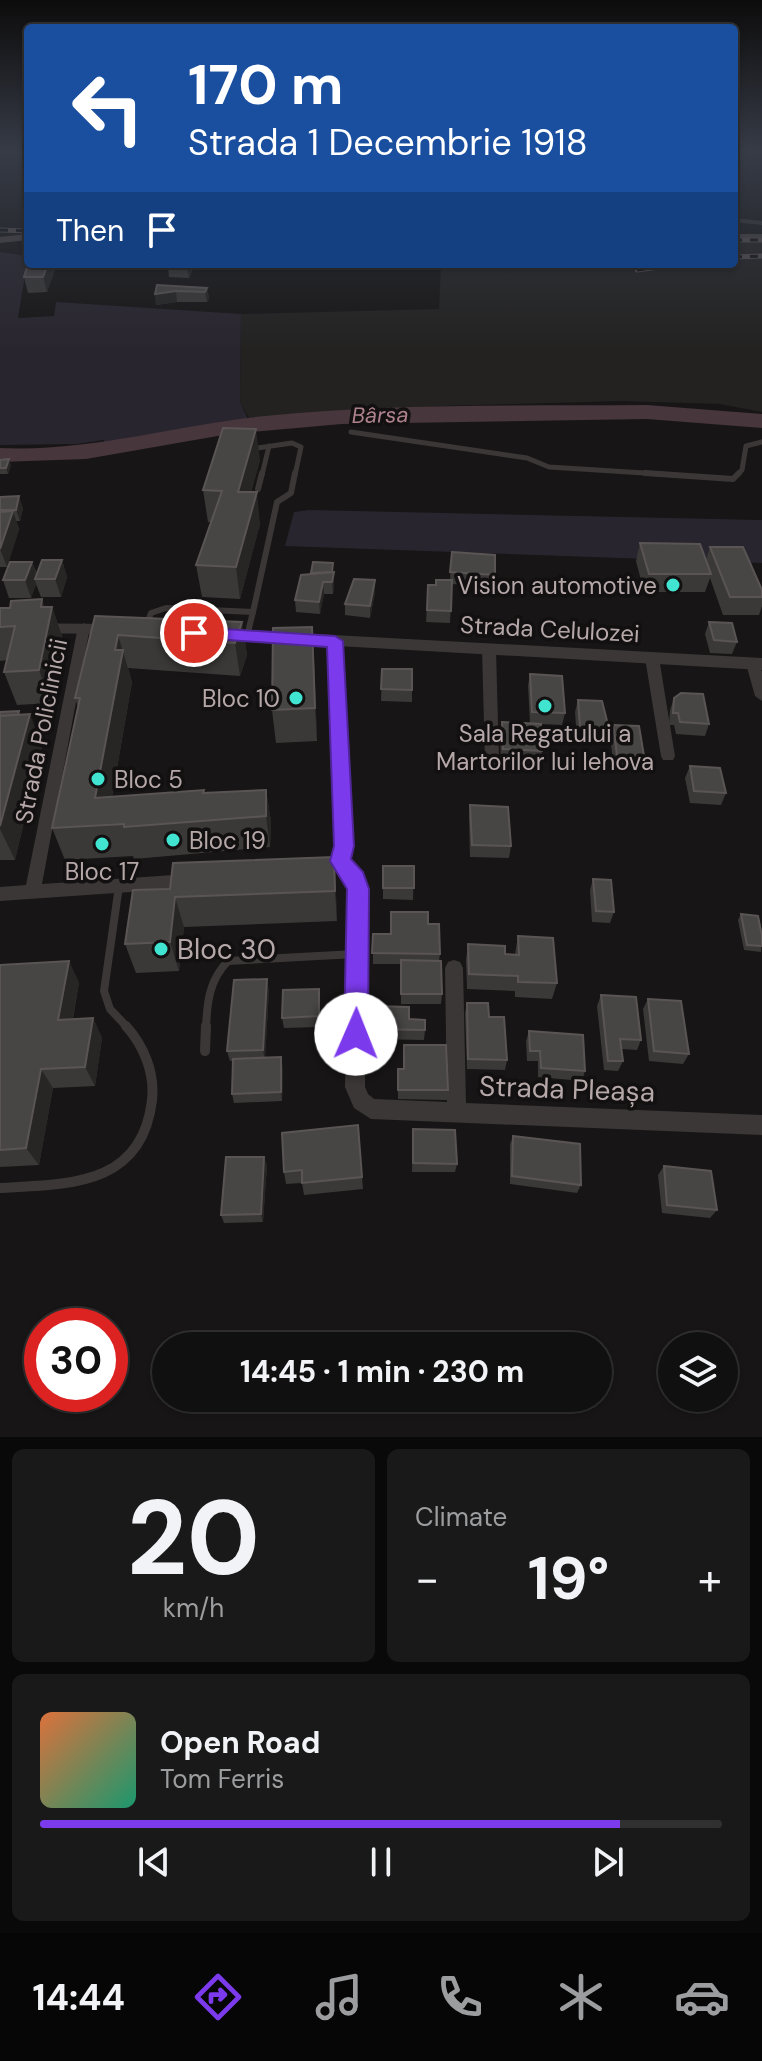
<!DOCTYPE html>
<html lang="en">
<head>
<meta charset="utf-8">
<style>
  body { margin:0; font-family:"DM Sans",sans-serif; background:#1a1919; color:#f1f3f6; height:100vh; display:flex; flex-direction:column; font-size:30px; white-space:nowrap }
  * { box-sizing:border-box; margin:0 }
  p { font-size:26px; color:#9c9d9f }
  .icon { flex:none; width:44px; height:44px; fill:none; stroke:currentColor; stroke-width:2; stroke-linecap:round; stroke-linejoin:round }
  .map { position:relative; height:1437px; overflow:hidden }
  .details { display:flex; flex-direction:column; gap:12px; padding:12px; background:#090909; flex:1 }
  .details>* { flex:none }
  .top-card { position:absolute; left:24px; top:24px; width:714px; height:244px; border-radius:8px; box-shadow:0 2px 6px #0004,0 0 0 2px #303030; background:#1a4fa0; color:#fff; overflow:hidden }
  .fabs { position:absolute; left:658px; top:1332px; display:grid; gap:16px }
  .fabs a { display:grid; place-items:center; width:80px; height:80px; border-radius:50%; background:#111010; box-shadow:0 2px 6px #0004,0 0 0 2px #303030; font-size:40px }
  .speed { position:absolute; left:24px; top:1308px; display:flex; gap:16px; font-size:40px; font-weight:700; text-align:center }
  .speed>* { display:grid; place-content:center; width:104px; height:104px; border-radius:50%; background:#111010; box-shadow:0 2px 6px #0004,0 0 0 2px #303030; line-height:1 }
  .speed .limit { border:12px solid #d22; background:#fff; color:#111 }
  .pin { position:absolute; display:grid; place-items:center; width:68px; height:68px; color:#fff; margin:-34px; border:4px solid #fff; border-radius:50%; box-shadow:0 2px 8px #0007 }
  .me { position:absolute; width:88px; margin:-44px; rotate:1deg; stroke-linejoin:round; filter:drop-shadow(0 0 6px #0008) }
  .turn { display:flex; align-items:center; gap:28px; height:168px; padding:0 32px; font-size:36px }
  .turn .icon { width:104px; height:104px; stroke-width:2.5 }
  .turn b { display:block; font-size:56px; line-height:68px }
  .then { display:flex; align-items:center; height:76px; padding:0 32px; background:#0003; gap:16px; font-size:30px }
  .big { font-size:60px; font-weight:700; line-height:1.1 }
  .details .widget { flex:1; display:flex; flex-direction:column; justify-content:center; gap:12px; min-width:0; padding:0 28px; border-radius:12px; background:#1a1919 }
  .details .dial { align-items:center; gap:0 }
  .dial b { font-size:104px; line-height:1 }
  .song { display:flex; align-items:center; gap:24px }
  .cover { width:96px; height:96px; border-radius:12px; background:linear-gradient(135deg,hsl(20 70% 55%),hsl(160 70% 35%)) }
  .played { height:8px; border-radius:4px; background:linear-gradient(90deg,#7c3aed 85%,#303030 85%) }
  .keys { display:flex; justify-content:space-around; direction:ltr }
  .heat { display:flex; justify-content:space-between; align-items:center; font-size:44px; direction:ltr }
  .details .tiles { flex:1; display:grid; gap:12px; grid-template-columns:1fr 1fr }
  .widget:last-child { grid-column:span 2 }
  .trip { position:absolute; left:152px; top:1332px; width:460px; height:80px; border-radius:40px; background:#111010; box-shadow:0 2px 6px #0004,0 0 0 2px #303030; font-weight:700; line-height:80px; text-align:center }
  .menu { display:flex; height:128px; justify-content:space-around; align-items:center; background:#070606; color:#9c9d9f }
  .menu .icon { width:56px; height:56px }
  .menu .selected { color:#7c3aed }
  .menu b { font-size:36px; color:#f1f3f6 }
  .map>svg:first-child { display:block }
</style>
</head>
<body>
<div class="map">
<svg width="762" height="1437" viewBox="0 0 762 1437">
  <rect width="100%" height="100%" fill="#171515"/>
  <polygon fill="#232221" points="734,238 762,239 762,412 720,404 620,401 407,407 249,418 240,402 241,314 439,309 441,264 734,264"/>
  <g fill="#29252e">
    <polygon points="0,252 28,256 18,318 54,316 56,302 241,314 240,402 253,429 103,454 104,440 77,444 0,445"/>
    <polygon points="309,510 762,520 762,563 285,546 294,512"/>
  </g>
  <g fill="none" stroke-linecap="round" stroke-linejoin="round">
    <path fill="#47363c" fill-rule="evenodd" d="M647 405 762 414V428L647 419 342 424 229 434 86 459 0 462V448C90 452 176 425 265 416 391 403 521 406 647 405Z"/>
    <g stroke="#3b3736" stroke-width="5">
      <polyline points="351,432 527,458 549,467 676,475"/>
      <polyline points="251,449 292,443 301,447 295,475"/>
      <polyline points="262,475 269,446"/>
      <polyline points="737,475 742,470 746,446 762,442"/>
    </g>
    <g stroke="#3b3736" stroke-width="6">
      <polyline points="645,473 733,479 739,473"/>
      <polyline points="258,489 262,473"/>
      <polyline points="253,612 277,502 291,493 295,473"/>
      <polyline points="146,626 151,613 166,608 253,612 247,636"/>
    </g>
    <g stroke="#3b3736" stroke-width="8">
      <polyline points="119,886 104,991 110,1009 128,1028"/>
      <path d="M206 1028C207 1003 209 980 228 961L355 954"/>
    </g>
    <g stroke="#3b3736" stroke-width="10">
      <polyline points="205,1051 206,1026"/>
      <path d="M0 1188C68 1184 142 1187 152 1100 155 1073 144 1046 126 1026"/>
    </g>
    <g fill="#3b3736" fill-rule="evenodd">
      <polygon points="734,218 762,221 762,225 734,222"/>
      <polygon points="84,623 90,627 42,884 188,874 194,876 196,881 194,886 188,888 0,901 0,887 26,885 78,627"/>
      <polygon points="335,637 341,641 352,846 348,859 361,873 366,889 365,1087 368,1094 374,1099 447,1102 445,968 448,962 454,960 460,962 463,968 466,1103 762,1115 762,1135 371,1119 354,1108 345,1087 350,889 348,881 332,861 336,846 329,641"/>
      <polygon points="489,645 496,649 499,763 497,767 487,767 485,763 482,649"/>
      <polygon points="652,653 659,658 675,756 673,760 663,760 661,756 645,658"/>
      <polygon points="753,659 758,661 762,672 762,701 755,696 746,664"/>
    </g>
    <g fill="#3b3736" fill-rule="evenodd">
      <polygon points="0,623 116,624 124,629 116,634 0,633"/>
      <polygon points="222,629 762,658 762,670 216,639 214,635"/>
    </g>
    <g fill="#4b4445" fill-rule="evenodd">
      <polygon points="28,234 28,240 0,243 0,237"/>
      <rect x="734" y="234" width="28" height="6"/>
    </g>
    <g stroke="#585152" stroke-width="5">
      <g id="rail">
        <polyline points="0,230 28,231"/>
        <polyline points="734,240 762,240"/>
        <polyline points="734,257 762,256"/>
        <polyline points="637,270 681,264"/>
      </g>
    </g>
    <use href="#rail" stroke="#121010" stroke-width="3" stroke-dasharray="8" stroke-linecap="butt"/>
  </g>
  <g fill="#3b3938">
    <polygon points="57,264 47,292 28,293 24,277"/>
    <polygon points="169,264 195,264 189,278 169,277 168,267"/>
    <polygon points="207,288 209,298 207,302 177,302 156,305 155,294"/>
    <polygon points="0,460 11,465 8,474 0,474"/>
    <polygon points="260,460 251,492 260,524 240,599 202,597 196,565 211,522 208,522 203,490"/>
    <polygon points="0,497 23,508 20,521 16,521 19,529 7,567 0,567"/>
    <polygon points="640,543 706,560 710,547 762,590 762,606 759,615 723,615 710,578 705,592 644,592 636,561"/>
    <polygon points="452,552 495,575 493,587 452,584 450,623 426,622 428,585 436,585 450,580"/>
    <polygon points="62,560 67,577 61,597 41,597 36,584 31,598 9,598 3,580 32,562 37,574"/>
    <polygon points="334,572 334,584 333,594 324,594 320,614 296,612 295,600"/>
    <polygon points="375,592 370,618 345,615 345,604"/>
    <polygon points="52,607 63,639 51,703 17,705 4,672 7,660 0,661 0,608"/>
    <polygon points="95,616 242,622 247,655 240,676 128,668 132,682 112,797 266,790 271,822 270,847 134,859 133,856 65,860 52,828 78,707 75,698"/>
    <polygon points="709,622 737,642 732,654 710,653 705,634"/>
    <polygon points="314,659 317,741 276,743 272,710"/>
    <polygon points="382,669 412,669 412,702 381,701"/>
    <polygon points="530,674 565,713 562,725 541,724 542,751 540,763 501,761 500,734 502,722 530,723 528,686"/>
    <polygon points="674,698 709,724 705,736 676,734 674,725 669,725 670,710"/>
    <polygon points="578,700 609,729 606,740 577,739 575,712"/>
    <polygon points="0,712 21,714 42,746 15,860 0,860"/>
    <polygon points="613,725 644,756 640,768 614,767 610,737"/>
    <polygon points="690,766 726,793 721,805 690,803 685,778"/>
    <polygon points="470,805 511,846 509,858 470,857 469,817"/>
    <polygon points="334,857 337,921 184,927 179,971 136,973 125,944 170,889"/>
    <polygon points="383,866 414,866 413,900 383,899"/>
    <polygon points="593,879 614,912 610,923 592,922 590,890"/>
    <polygon points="741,914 762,936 761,952 744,950 738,920"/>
    <polygon points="373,934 391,934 440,954 439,961 442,994 441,1004 401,1004 401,964 373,964"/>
    <polygon points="518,936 557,983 552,999 515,997 515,991 467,989 466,960 468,944 505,954 515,954"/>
    <polygon points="0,965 79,982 73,1019 93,1018 102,1038 95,1086 53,1088 39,1165 0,1167"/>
    <polygon points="269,990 265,1058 283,1067 282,1101 234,1103 232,1094 233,1061 230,1061 227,1051"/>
    <polygon points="601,995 641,1040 637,1050 621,1049 623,1061 618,1071 604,1070 597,1006"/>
    <polygon points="648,999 689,1054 683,1064 649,1061 643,1009"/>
    <polygon points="320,1000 320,1027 284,1028 282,1018"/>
    <polygon points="467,1003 489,1017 507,1060 505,1070 467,1069 465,1013"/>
    <polygon points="372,1006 409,1019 425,1030 424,1040 372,1039"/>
    <polygon points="529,1031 585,1071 582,1081 538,1077 538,1061 527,1061 526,1041"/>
    <polygon points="398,1069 403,1069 448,1090 447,1100 398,1099"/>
    <polygon points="358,1125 363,1189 304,1195 302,1183 286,1184 284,1172"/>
    <polygon points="413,1129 457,1164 455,1172 412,1172"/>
    <polygon points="513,1136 581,1185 577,1193 510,1184 510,1144"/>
    <polygon points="267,1165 263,1222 224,1223 221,1215"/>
    <polygon points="664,1166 717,1210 710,1218 662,1213 658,1175"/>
  </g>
  <g fill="#272625">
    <polygon points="48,264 57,264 47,292 43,277"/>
    <polygon points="189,264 195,264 189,278 187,268"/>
    <polygon points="207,288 209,298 207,302 205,292"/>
    <polygon points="176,291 177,302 156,305 155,294"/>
    <polygon points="256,429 260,460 242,523 238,492"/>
    <polygon points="9,459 11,465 8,474 6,468"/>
    <polygon points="257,492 260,524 240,599 236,567"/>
    <polygon points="19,496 23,508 20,521 16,510"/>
    <polygon points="13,511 19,529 7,567 0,549"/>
    <polygon points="62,560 67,577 61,597 55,579"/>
    <polygon points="32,562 38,579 35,579 36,584 31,598 25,580"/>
    <polygon points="334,572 334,584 333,594 332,582"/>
    <polygon points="375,580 375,592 370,618 370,606"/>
    <polygon points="323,582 324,594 320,614 319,602"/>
    <polygon points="42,599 49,621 52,607 63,639 51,703 39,670 41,607"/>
    <polygon points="242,622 247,655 240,676 235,643"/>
    <polygon points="312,627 314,659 317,741 315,708"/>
    <polygon points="118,635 132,682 107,825 95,798 115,650"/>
    <polygon points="30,714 42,746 15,860 0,829 0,826"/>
    <polygon points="266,790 271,822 270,847 266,816"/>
    <polygon points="334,857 336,888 337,921 335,891"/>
    <polygon points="175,897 184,927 179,971 170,942"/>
    <polygon points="69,961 79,982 69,1040 58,1020"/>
    <polygon points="267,979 269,990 265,1060 263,1050"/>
    <polygon points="93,1018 102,1038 95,1086 85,1067"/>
    <polygon points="281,1057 283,1067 282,1101 281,1092"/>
    <polygon points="41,1069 53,1088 39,1165 26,1148"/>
    <polygon points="264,1157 267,1165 263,1222 261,1214"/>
  </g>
  <g fill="#484545" stroke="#5a5554" stroke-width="2">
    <polygon points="28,264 48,264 43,277 24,277"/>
    <polygon points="169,264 189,264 187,268 168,267"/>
    <polygon points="157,285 207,288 205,292 176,291 155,294"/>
    <polygon points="223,428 256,429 238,492 257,492 236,567 196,565 222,491 203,490"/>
    <polygon points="9,459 6,468 0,468 0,460"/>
    <polygon points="19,496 16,510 0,510 0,497"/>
    <polygon points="13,511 0,549 0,512"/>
    <polygon points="640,543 700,544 711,574 649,574"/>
    <polygon points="710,547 743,547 762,590 762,597 730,597"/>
    <polygon points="452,552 495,555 495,575 450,572"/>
    <polygon points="42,560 62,560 55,579 35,579"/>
    <polygon points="10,562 32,562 25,580 3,580"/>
    <polygon points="313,562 333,563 332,572 311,573"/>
    <polygon points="334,572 332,582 323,582 319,602 295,600 301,575"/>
    <polygon points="354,579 375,580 370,606 345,604"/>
    <polygon points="436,580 452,580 451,611 427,610 428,585 436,585"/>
    <polygon points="42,599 41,607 52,607 39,670 4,672 15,626 0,627 0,608 10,608 11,601"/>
    <polygon points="95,616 242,622 235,643 118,635 115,650 123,650 95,798 204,790 203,793 266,790 266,816 124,827 124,824 52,828 80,698 75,698"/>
    <polygon points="709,622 732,623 737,642 714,640"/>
    <polygon points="312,627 315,708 272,710 273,628"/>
    <polygon points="382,669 412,669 412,690 381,689"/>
    <polygon points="530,674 562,676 565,713 532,712"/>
    <polygon points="681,693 703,694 709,724 680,722 678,713 673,713 674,698"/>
    <polygon points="578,700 602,701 609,729 580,727"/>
    <polygon points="19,711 18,715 0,716 0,712"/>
    <polygon points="30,714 0,826 0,716"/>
    <polygon points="502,722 541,724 542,751 503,749"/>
    <polygon points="613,725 639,726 644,756 617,755"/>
    <polygon points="690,766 720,768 726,793 694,791"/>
    <polygon points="470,805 508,807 511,846 472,845"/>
    <polygon points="334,857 335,891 175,897 170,942 125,944 133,890 170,889 173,863"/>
    <rect x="383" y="866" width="31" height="22"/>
    <polygon points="593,879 611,880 614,912 596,911"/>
    <polygon points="391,912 428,912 428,924 439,924 440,954 372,953 373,934 391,934"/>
    <polygon points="741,914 758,916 762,936 762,946 747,945"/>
    <polygon points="518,936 553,938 557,983 518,982 518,976 469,974 468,944 505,946 505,954 519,955"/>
    <polygon points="401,960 441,961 442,994 401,994"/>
    <polygon points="69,961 58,1020 93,1018 85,1067 41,1069 26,1148 0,1150 0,965"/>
    <polygon points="267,979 263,1050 227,1051 234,980"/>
    <polygon points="319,989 319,1016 282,1018 283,990"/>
    <polygon points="601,995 636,997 641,1040 620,1039 623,1061 608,1061"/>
    <polygon points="648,999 681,1001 689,1054 654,1051"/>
    <polygon points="467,1003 488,1003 489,1017 504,1017 507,1060 468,1059"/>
    <polygon points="372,1006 409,1007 409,1019 425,1020 425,1030 371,1029"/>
    <polygon points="529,1031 583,1035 585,1071 541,1068 540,1051 530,1051"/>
    <polygon points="404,1045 446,1045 448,1090 398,1090 398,1069 404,1069"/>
    <polygon points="281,1057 281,1092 232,1094 233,1059"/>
    <polygon points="358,1125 362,1177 302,1183 302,1170 284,1172 282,1133"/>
    <polygon points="413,1129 455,1130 457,1164 413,1163"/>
    <polygon points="513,1136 580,1144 581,1185 512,1176"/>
    <polygon points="226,1157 264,1157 261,1214 221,1215"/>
    <polygon points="664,1166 711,1171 717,1210 667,1205"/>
  </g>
  <linearGradient id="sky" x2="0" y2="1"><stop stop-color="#0d0c0c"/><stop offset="0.43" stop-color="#363b46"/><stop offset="1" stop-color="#363b46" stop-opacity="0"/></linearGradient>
  <rect width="762" height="352" fill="url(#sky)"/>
  <polygon fill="#7c3aed" stroke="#51269a" stroke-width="2" points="194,627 335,636 343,641 354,846 351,859 363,872 369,889 368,1034 364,1042 356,1045 347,1042 344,1034 347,889 330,861 334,846 327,647 188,637 188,629"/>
  <g fill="#40e4d1" stroke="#121010" stroke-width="3">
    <circle cx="673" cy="585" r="8"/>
    <circle cx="296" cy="698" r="8"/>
    <circle cx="545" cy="706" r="8"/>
    <circle cx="98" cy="779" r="8"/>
    <circle cx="173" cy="840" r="8"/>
    <circle cx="102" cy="844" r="8"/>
    <circle cx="161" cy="949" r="8"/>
  </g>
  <g text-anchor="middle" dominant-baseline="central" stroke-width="7" stroke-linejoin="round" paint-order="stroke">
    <g font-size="22" font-style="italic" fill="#ae818f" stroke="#121010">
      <text transform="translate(380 415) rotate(-1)">Bârsa</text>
    </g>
    <g font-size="24" fill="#b6a8a9" stroke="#121010" text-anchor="end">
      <text x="657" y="585">Vision automotive</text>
      <text x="280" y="698">Bloc 10</text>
      <text x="545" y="733" text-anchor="middle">Sala Regatului a<tspan x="545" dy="28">Martorilor lui Iehova</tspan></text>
      <text x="114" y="779" text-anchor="start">Bloc 5</text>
      <text x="189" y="840" text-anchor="start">Bloc 19</text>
      <text x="102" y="871" text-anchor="middle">Bloc 17</text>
    </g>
    <g font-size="24" fill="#b6a8a9" stroke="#121010">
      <text transform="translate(550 629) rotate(3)">Strada Celulozei</text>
      <text transform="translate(41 731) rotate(-79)">Strada Policlinicii</text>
    </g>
    <g font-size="28" fill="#b6a8a9" stroke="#121010" text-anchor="start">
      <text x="177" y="949">Bloc 30</text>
    </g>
    <g font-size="28" fill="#b6a8a9" stroke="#121010">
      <text transform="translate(567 1089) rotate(2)">Strada Pleașa</text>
    </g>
  </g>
</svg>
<div class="fabs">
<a><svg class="icon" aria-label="layers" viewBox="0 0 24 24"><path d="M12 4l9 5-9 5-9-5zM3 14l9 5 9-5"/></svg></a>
</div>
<div class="speed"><div class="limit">30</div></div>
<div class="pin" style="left:194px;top:633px;background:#d93025"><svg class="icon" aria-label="arrive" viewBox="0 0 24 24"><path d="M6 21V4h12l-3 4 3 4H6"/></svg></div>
<svg class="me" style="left:356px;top:1034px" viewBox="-20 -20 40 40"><circle r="19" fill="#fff"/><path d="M0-13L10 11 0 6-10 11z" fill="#7c3aed"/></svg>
<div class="trip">14:45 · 1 min · 230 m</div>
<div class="top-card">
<div class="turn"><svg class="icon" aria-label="left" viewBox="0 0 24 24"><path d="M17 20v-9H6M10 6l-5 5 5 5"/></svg><div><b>170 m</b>Strada 1 Decembrie 1918</div></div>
<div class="then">Then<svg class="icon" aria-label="arrive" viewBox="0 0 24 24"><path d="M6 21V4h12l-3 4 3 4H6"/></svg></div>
</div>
</div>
<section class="details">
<div class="tiles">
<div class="widget dial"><b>20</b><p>km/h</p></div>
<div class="widget"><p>Climate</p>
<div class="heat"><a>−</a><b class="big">19°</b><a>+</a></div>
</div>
<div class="widget">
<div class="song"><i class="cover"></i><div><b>Open Road</b><p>Tom Ferris</p></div></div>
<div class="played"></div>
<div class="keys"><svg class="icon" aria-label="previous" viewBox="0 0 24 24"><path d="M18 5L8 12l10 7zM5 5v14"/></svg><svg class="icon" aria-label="pause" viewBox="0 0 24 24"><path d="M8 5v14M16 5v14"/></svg><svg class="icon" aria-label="next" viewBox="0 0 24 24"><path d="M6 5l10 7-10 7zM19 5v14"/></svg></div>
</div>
</div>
</section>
<nav class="menu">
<b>14:44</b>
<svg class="icon selected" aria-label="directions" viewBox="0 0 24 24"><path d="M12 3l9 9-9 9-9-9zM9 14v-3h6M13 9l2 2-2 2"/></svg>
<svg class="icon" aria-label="music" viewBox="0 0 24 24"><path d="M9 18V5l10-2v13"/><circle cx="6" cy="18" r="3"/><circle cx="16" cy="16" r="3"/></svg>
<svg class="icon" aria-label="phone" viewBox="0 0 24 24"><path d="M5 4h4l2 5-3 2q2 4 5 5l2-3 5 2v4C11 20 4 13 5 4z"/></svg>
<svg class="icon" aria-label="climate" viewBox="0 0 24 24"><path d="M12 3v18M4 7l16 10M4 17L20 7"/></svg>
<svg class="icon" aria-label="car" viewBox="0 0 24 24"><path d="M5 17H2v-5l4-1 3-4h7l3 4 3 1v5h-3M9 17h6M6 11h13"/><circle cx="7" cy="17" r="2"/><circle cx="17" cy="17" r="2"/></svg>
</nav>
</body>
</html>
